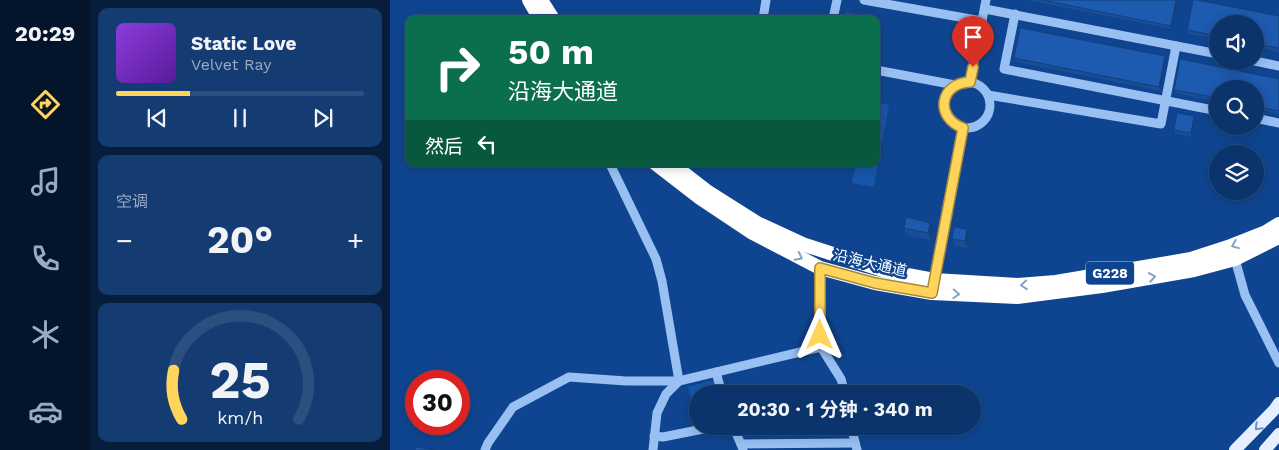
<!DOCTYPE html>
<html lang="zh">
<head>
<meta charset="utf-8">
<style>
  body { margin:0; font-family:"Work Sans","Noto Sans SC",sans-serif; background:#143c72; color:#f1f3f6; height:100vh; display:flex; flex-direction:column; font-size:19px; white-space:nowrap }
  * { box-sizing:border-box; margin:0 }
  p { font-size:16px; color:#9aaac2 }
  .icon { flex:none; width:28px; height:28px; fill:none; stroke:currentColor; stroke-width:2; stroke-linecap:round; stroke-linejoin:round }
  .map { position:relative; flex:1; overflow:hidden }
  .panel { display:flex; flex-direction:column; gap:8px; padding:8px; background:#061d3b; width:300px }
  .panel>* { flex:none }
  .hud { position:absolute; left:15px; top:15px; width:475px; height:152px; border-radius:10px; box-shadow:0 2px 12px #0003,0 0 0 1px #2b4f7f; background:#0b6e4f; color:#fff; overflow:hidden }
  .buttons { position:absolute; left:819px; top:15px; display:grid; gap:10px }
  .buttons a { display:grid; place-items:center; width:55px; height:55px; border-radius:50%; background:#0b346c; box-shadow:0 2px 12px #0003,0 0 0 1px #2b4f7f; font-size:25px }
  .speed { position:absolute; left:15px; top:370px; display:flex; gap:10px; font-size:25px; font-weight:700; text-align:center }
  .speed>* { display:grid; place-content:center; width:65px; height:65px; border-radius:50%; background:#0b346c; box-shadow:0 2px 12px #0003,0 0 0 1px #2b4f7f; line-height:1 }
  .speed .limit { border:8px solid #d22; background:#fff; color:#111 }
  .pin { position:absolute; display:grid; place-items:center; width:42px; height:42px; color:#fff; margin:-51px -21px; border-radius:50% 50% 50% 0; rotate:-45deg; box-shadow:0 0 5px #0007 }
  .pin .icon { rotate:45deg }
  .me { position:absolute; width:55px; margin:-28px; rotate:0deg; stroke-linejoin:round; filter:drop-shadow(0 0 4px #0008) }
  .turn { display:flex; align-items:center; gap:18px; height:105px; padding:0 20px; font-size:22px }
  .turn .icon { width:65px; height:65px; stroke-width:2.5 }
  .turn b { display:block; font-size:35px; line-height:42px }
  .then { display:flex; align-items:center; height:48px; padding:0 20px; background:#0003; gap:10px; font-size:19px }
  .big { font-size:38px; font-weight:700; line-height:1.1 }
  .panel .widget { flex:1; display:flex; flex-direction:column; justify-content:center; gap:8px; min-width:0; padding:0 18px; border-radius:10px; background:#143c72 }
  .panel .dial { align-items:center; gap:0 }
  .dial svg { height:130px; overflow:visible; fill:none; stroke:#2b4f7f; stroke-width:7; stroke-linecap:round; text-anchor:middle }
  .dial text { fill:#f1f3f6; stroke:none }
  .song { display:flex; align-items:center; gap:15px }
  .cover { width:60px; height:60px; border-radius:8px; background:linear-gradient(135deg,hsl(270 70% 55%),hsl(270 70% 35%)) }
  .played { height:5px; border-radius:2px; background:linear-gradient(90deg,#ffd45b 30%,#2b4f7f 30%) }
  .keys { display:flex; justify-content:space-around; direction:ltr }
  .heat { display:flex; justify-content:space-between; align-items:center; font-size:28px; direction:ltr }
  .trip { position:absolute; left:299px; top:385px; width:292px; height:50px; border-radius:25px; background:#0b346c; box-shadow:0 2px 12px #0003,0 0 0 1px #2b4f7f; font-weight:700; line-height:50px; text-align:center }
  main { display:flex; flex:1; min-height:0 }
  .tab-bar { display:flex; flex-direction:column; width:90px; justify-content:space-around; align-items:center; background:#04152b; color:#9aaac2 }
  .tab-bar .icon { width:35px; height:35px }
  .tab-bar .on { color:#ffd45b }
  .tab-bar b { font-size:22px; color:#f1f3f6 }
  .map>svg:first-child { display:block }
</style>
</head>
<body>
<main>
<nav class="tab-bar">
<b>20:29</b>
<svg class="icon on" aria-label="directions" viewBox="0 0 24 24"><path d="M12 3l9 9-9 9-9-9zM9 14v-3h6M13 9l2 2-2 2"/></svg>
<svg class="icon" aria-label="music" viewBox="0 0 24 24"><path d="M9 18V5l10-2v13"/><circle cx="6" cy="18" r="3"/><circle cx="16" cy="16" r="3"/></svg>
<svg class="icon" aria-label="phone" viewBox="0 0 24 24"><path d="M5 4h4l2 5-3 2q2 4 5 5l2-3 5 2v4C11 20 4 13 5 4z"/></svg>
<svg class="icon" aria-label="climate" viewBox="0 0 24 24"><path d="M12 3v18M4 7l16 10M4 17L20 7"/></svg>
<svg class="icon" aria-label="car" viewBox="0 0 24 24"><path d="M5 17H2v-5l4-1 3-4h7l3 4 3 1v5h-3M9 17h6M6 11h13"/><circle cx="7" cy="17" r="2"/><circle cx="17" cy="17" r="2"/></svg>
</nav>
<section class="panel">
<div class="widget">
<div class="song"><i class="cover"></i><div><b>Static Love</b><p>Velvet Ray</p></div></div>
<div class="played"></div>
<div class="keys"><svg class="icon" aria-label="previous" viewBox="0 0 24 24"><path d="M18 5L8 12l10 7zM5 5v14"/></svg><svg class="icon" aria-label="pause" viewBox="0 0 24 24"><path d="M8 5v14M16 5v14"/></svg><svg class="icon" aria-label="next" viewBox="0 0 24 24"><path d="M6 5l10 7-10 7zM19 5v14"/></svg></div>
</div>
<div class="widget"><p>空调</p>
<div class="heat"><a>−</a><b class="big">20°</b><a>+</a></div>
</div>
<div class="widget dial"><svg viewBox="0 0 100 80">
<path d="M14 69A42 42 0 1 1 86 69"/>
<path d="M14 69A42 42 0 0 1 9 39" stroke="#ffd45b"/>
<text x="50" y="56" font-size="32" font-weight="700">25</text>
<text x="50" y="72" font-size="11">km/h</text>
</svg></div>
</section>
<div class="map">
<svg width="889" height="450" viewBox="0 0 889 450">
  <rect width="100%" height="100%" fill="#0f4590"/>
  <g fill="#1756ab">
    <polygon points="456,12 477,16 476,19 454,19"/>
    <polygon points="486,102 499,105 492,142 486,141"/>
    <polygon points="486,149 490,149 484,187 462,183 466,164 486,164"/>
    <polygon points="324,380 328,394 308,394 307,419 298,387"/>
  </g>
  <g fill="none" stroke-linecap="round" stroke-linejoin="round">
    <g stroke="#99c0f3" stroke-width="9">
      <polyline points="474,0 592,21"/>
      <polyline points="595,9 828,54"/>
      <polyline points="625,14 614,69 828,111"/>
      <polyline points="373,19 376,0"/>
      <polyline points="443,19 447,0"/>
      <polyline points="865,61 889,66"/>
      <polyline points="486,70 565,85"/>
      <circle cx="577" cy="105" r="23"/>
      <polyline points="580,82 596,0"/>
      <polyline points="598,95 771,124 786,46"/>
      <polyline points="865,118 889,123"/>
      <polyline points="220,164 266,259 272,281 289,381 276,394 267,413 263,450"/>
      <polyline points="845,259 855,295 889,363"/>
      <polyline points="430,268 430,335 431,347 451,379 455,394"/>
      <polyline points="544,280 573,128"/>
      <polyline points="326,372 332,394"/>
      <polyline points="343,426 353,449"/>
      <polyline points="461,426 467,450"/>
      <polyline points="264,436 273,437 328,426"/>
      <polyline points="351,444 465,443"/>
      <polyline points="95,450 98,443 123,407 179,377 236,381 289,381 431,347"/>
    </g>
    <g stroke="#e5efff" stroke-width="12">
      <polyline points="845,450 884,410 889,403"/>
      <polyline points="875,450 889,434"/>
    </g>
    <g stroke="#fff" stroke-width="14">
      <polyline points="139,0 150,19"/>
      <polyline points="151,0 163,19"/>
      <polyline points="266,164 310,198 361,232 430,268 485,283 542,293 627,297 712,286 804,270 845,259 889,237"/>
      <polyline points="282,164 318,192 367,223 415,245 496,271 544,280 628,285 666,282 801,259 838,247 876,232 889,224"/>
    </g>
  </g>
  <g fill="#194e97">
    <polygon points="637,0 788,0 782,29"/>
    <polygon points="803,0 807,0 889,16 889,52 865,47 865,24 828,24 828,39 798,34 797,30"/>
    <polygon points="624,58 776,60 771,91 626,62"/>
    <polygon points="889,79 889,114 865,109 865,89 828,89 828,102 786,93 784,90"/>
    <polygon points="804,116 805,120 802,137 785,134 784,130"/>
    <polygon points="514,228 543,230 541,240 516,235"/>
    <polygon points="577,229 579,236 578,248 564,246 562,239"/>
  </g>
  <g fill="#14407b">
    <polygon points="786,0 788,0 782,29 781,26"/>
    <polygon points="775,56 776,60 771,91 769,87"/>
    <polygon points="804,116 805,120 802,137 801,133"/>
    <polygon points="540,223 543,230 541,240 538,233"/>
    <polygon points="577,229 579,236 578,248 575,241"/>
  </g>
  <g fill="#1d5bb0" stroke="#14407b">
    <polygon points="652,0 786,0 781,26"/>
    <polygon points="803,0 807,0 889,16 889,48 865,44 865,24 828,24 828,36 797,30"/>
    <polygon points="630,28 775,56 769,87 624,58"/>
    <polygon points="790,59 889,79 889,111 865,106 865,89 828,89 828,98 784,90"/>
    <polygon points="787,113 804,116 801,133 784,130"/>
    <polygon points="516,217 540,223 538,233 514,228"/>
    <polygon points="564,227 577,229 575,241 562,239"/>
    <polygon points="26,447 47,450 25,450"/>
  </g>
  <defs><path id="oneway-chevron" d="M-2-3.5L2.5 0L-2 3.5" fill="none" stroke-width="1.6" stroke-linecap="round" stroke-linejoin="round" transform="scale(1.25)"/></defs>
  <g stroke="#87a2c8">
    <use href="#oneway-chevron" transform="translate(845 245) rotate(158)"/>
    <use href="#oneway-chevron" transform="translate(409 257) rotate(28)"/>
    <use href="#oneway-chevron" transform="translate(762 277) rotate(-10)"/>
    <use href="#oneway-chevron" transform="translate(634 285) rotate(176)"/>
    <use href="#oneway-chevron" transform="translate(566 294) rotate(3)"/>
  </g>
  <use stroke="#6f92c2" href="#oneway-chevron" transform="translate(868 427) rotate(135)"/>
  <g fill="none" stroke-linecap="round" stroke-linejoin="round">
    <g stroke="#a68a3b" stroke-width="12">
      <path id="route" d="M430 335V268L485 283 542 293 573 128C544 117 550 83 580 82L583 67"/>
    </g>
    <use href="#route" stroke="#ffd45b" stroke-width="9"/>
  </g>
  <g text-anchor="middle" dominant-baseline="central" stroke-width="5" stroke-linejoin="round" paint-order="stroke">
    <rect fill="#0f4590" stroke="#b7c7de" stroke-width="1" x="696" y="261.5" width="48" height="23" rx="4"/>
    <g font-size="14" font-weight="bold" fill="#fff">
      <text x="720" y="273">G228</text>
    </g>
    <g font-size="15" fill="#fff" stroke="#0f4590">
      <text transform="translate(480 263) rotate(13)">沿海大通道</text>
    </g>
  </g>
</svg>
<div class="buttons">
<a><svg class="icon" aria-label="sound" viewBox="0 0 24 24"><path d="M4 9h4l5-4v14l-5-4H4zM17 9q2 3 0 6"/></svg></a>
<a><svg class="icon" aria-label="search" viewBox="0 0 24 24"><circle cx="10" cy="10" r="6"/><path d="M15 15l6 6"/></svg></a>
<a><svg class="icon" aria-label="layers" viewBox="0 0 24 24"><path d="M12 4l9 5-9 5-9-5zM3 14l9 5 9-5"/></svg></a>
</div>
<div class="speed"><div class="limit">30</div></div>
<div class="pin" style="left:583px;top:67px;background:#d93025"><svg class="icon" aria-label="arrive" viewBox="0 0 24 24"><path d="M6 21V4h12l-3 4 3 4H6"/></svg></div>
<svg class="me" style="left:430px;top:335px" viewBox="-20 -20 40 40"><path d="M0-17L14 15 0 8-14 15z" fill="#ffd45b" stroke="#fff" stroke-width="4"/></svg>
<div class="trip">20:30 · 1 分钟 · 340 m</div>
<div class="hud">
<div class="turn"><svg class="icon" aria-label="right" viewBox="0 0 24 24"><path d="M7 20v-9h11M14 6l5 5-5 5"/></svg><div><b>50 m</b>沿海大通道</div></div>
<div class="then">然后<svg class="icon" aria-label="left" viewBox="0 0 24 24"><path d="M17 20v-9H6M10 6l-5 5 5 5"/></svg></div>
</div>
</div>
</main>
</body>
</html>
